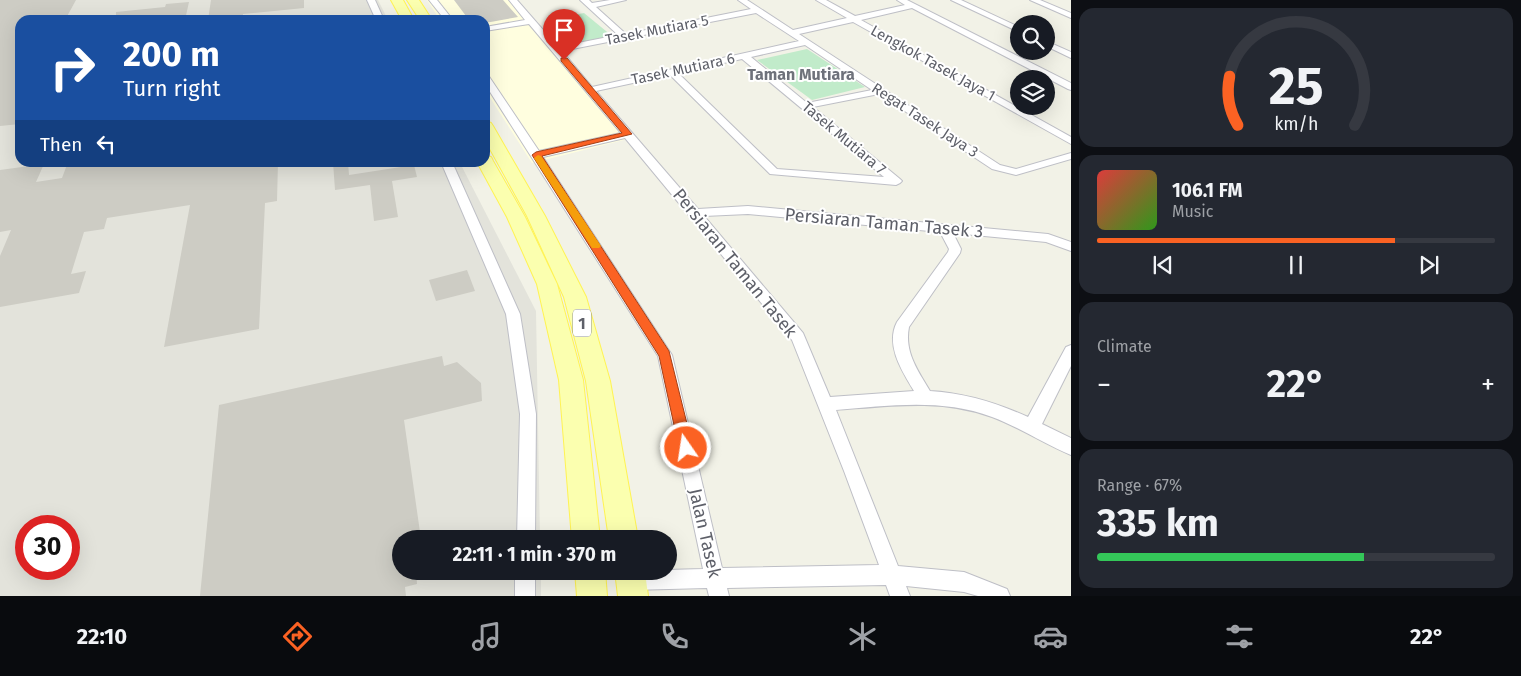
<!DOCTYPE html>
<html lang="en">
<head>
<meta charset="utf-8">
<style>
  body { margin:0; font-family:"Fira Sans",sans-serif; background:#242831; color:#f1f3f6; height:100vh; display:flex; flex-direction:column; font-size:19px; white-space:nowrap }
  * { box-sizing:border-box; margin:0 }
  p { font-size:16px; color:#9ea1a6 }
  .icon { flex:none; width:28px; height:28px; fill:none; stroke:currentColor; stroke-width:2; stroke-linecap:round; stroke-linejoin:round }
  .map { position:relative; flex:1; overflow:hidden }
  .side { display:flex; flex-direction:column; gap:8px; padding:8px; background:#0d0f14; width:450px }
  .side>* { flex:none }
  .guide { position:absolute; left:15px; top:15px; width:475px; height:152px; border-radius:15px; box-shadow:0 5px 20px #0002; background:#1a4fa0; color:#fff; overflow:hidden }
  .controls { position:absolute; left:1010px; top:15px; display:grid; gap:10px }
  .controls a { display:grid; place-items:center; width:45px; height:45px; border-radius:50%; background:#171b24; box-shadow:0 5px 20px #0002; font-size:25px }
  .speed { position:absolute; left:15px; top:515px; display:flex; gap:10px; font-size:25px; font-weight:700; text-align:center }
  .speed>* { display:grid; place-content:center; width:65px; height:65px; border-radius:50%; background:#171b24; box-shadow:0 5px 20px #0002; line-height:1 }
  .speed .limit { border:8px solid #d22; background:#fff; color:#111 }
  .pin { position:absolute; display:grid; place-items:center; width:42px; height:42px; color:#fff; margin:-51px -21px; border-radius:50% 50% 50% 0; rotate:-45deg; box-shadow:0 0 5px #0007 }
  .pin .icon { rotate:45deg }
  .me { position:absolute; width:55px; margin:-28px; rotate:347deg; stroke-linejoin:round; filter:drop-shadow(0 0 4px #0008) }
  .turn { display:flex; align-items:center; gap:18px; height:105px; padding:0 25px; font-size:22px }
  .turn .icon { width:65px; height:65px; stroke-width:2.5 }
  .turn b { display:block; font-size:35px; line-height:42px }
  .then { display:flex; align-items:center; height:48px; padding:0 25px; background:#0003; gap:10px; font-size:19px }
  .big { font-size:38px; font-weight:700; line-height:1.1 }
  .side .card { flex:1; display:flex; flex-direction:column; justify-content:center; gap:8px; min-width:0; padding:0 18px; border-radius:15px; background:#242831 }
  .side .dial { align-items:center; gap:0 }
  .dial svg { height:130px; overflow:visible; fill:none; stroke:#363941; stroke-width:7; stroke-linecap:round; text-anchor:middle }
  .dial text { fill:#f1f3f6; stroke:none }
  .song { display:flex; align-items:center; gap:15px }
  .cover { width:60px; height:60px; border-radius:8px; background:linear-gradient(135deg,hsl(0 70% 55%),hsl(110 70% 35%)) }
  .played { height:5px; border-radius:2px; background:linear-gradient(90deg,#fb6223 75%,#363941 75%) }
  .keys { display:flex; justify-content:space-around; direction:ltr }
  .heat { display:flex; justify-content:space-between; align-items:center; font-size:28px; direction:ltr }
  .charge { height:8px; border-radius:4px; background:linear-gradient(90deg,#34c759 67%,#363941 0) }
  .trip { position:absolute; left:392px; top:530px; width:285px; height:50px; border-radius:25px; background:#171b24; box-shadow:0 5px 20px #0002; font-weight:700; line-height:50px; text-align:center }
  .tab-bar { display:flex; height:80px; justify-content:space-around; align-items:center; background:#090b0e; color:#9ea1a6 }
  .tab-bar .icon { width:35px; height:35px }
  .tab-bar .selected { color:#fb6223 }
  .tab-bar b { font-size:22px; color:#f1f3f6 }
  main { display:flex; flex:1; min-height:0 }
  .map>svg:first-child { display:block }
</style>
</head>
<body>
<main>
<div class="map">
<svg width="1071" height="596" viewBox="0 0 1071 596">
  <rect width="100%" height="100%" fill="#f2f2e7"/>
  <polygon fill="#fffedf" points="427,0 517,0 636,137 532,163 485,90 485,20 440,20"/>
  <path fill="#e3e3db" fill-rule="evenodd" d="M0 0H378L388 20H20V162L460 163 536 311 540 539H401V571H541V596H0ZM26 526H69V569H26Z"/>
  <g fill="#c1ebca">
    <polygon points="584,13 612,36 568,45 546,20"/>
    <polygon points="807,49 865,87 812,100 757,60"/>
  </g>
  <g fill="#cdccc4">
    <polygon points="0,0 76,0 65,20 20,20 20,124 0,126"/>
    <polygon points="211,0 304,0 304,8 243,14 242,20 208,20"/>
    <polygon points="454,0 503,0 518,17 485,23 485,20 469,20"/>
    <polygon points="189,2 185,20 116,20 116,12 165,7 166,4"/>
    <polygon points="68,162 278,162 277,201 265,203 259,329 164,347 190,205 107,218 104,229 84,232 71,274 86,271 79,293 0,307 0,256 11,230 0,232 0,170 44,164 36,182 62,178"/>
    <polygon points="333,162 348,162 349,175 414,165 417,177 392,181 398,217 374,221 370,185 335,190"/>
    <polygon points="467,270 475,291 436,301 429,280"/>
    <polygon points="442,356 444,366 457,362 481,383 482,401 404,420 421,539 401,539 401,571 416,571 417,584 405,587 406,596 200,596 219,405"/>
  </g>
  <g fill="none" stroke-linecap="round" stroke-linejoin="round">
    <g stroke="#bebfc6" stroke-width="2">
      <g id="street">
        <polygon points="367,0 375,0 384,20 376,20"/>
        <polygon points="429,0 437,0 453,20 445,20"/>
        <path d="M509 0H517L558 47 618 35 580 0H589L592 3 610 0H626L596 7 626 34 751 9 738 0H747L793 30 847 18 816 0H826L855 16 905 5 897 0H907L1071 83V90L1068 89 912 8 861 20 1071 137V144L853 22 799 34 1000 165 1016 169 1071 153V159L1016 175 992 169 879 94 813 107 900 179 902 181 900 183 896 185 770 174 670 75 596 91 698 209 748 206 1048 234 1071 242V251L1046 242 953 233 961 249 960 253 909 327C904 352 918 371 930 391 965 393 997 403 1028 417L1066 347 1071 345V366L1042 424 1071 438V455C1044 444 1019 427 992 417 941 398 888 406 836 410L898 566 964 572 1007 589 1010 596H978L964 592 906 586 910 596H890L886 585 727 588 729 596H709L707 588 631 590 624 587 621 580 624 573 629 571 703 569 658 356 485 84V74L488 75 539 151 621 133 529 24 485 31V27L525 20ZM756 13 799 41 592 87 562 51ZM805 45 872 90 807 103 751 57ZM742 59 884 177 777 169 678 73ZM625 138 792 340 844 471 879 565 722 568 672 355 543 157ZM748 214 940 232 949 249 948 252 897 322C885 345 902 371 914 391L830 397 803 333 704 216Z"/>
        <polygon points="951,0 961,0 1019,27 1019,32"/>
        <polygon points="1030,0 1040,0 1071,13 1071,18"/>
        <polygon points="1046,41 1071,52 1071,58 1046,46"/>
        <polygon points="441,162 452,162 520,314 536,414 535,539 517,539 520,414 506,314"/>
        <rect x="515" y="571" width="20" height="25"/>
      </g>
    </g>
    <g stroke="#fff353" stroke-width="2">
      <g id="primary">
        <polygon points="391,0 403,0 414,20 402,20"/>
        <polygon points="407,0 419,0 432,20 420,20"/>
        <polygon points="485,121 491,123 493,126 545,216 586,297 610,381 638,539 609,539 586,381 564,297 527,216 485,140"/>
        <polygon points="485,156 491,157 493,161 525,217 557,284 583,380 600,539 572,539 559,380 537,284 507,217 477,162 485,162"/>
        <polygon points="575,571 605,571 607,596 577,596"/>
        <polygon points="615,571 645,571 648,596 618,596"/>
      </g>
    </g>
    <use href="#street" fill="#fff" fill-rule="evenodd"/>
    <use href="#primary" fill="#fbffaf" fill-rule="evenodd"/>
  </g>
  <polygon fill="#fb6223" stroke="#a34017" points="561,58 567,58 632,134 542,156 669,351 693,448 691,453 686,454 681,453 679,448 659,356 532,155 536,152 622,133 561,61"/>
  <polygon fill="#f59e0b" points="538,155 541,156 601,246 599,248 592,248 534,158"/>
  <g text-anchor="middle" dominant-baseline="central" stroke-width="4" stroke-linejoin="round" paint-order="stroke">
    <g font-size="15" fill="#5e6069" stroke="#fff">
      <text transform="translate(657 30) rotate(-11)">Tasek Mutiara 5</text>
      <text transform="translate(933 63) rotate(29)">Lengkok Tasek Jaya 1</text>
      <text transform="translate(683 69) rotate(-12)">Tasek Mutiara 6</text>
      <text transform="translate(925 120) rotate(33)">Regat Tasek Jaya 3</text>
      <text transform="translate(844 138) rotate(40)">Tasek Mutiara 7</text>
    </g>
    <g font-size="16" font-weight="bold" fill="#6f727b" stroke="#fff">
      <text x="801" y="74">Taman Mutiara</text>
    </g>
    <rect fill="#fff" stroke="#8e9096" stroke-width="1" x="573" y="309.5" width="18" height="27" rx="4"/>
    <g font-size="16" font-weight="bold" fill="#5e6069">
      <text x="582" y="323">1</text>
    </g>
    <g font-size="18" fill="#5e6069" stroke="#fff">
      <text transform="translate(884 223) rotate(5)">Persiaran Taman Tasek 3</text>
      <text transform="translate(735 263) rotate(51)">Persiaran Taman Tasek</text>
      <text transform="translate(705 533) rotate(77)">Jalan Tasek</text>
    </g>
  </g>
</svg>
<div class="controls">
<a><svg class="icon" aria-label="search" viewBox="0 0 24 24"><circle cx="10" cy="10" r="6"/><path d="M15 15l6 6"/></svg></a>
<a><svg class="icon" aria-label="layers" viewBox="0 0 24 24"><path d="M12 4l9 5-9 5-9-5zM3 14l9 5 9-5"/></svg></a>
</div>
<div class="speed"><div class="limit">30</div></div>
<div class="pin" style="left:564px;top:60px;background:#d93025"><svg class="icon" aria-label="arrive" viewBox="0 0 24 24"><path d="M6 21V4h12l-3 4 3 4H6"/></svg></div>
<svg class="me" style="left:686px;top:448px" viewBox="-20 -20 40 40"><circle r="17" fill="#fb6223" stroke="#fff" stroke-width="3"/><path d="M0-11L8 9 0 5-8 9z" fill="#fff"/></svg>
<div class="trip">22:11 · 1 min · 370 m</div>
<div class="guide">
<div class="turn"><svg class="icon" aria-label="right" viewBox="0 0 24 24"><path d="M7 20v-9h11M14 6l5 5-5 5"/></svg><div><b>200 m</b>Turn right</div></div>
<div class="then">Then<svg class="icon" aria-label="left" viewBox="0 0 24 24"><path d="M17 20v-9H6M10 6l-5 5 5 5"/></svg></div>
</div>
</div>
<section class="side">
<div class="card dial"><svg viewBox="0 0 100 80">
<path d="M14 69A42 42 0 1 1 86 69"/>
<path d="M14 69A42 42 0 0 1 9 39" stroke="#fb6223"/>
<text x="50" y="56" font-size="32" font-weight="700">25</text>
<text x="50" y="72" font-size="11">km/h</text>
</svg></div>
<div class="card">
<div class="song"><i class="cover"></i><div><b>106.1 FM</b><p>Music</p></div></div>
<div class="played"></div>
<div class="keys"><svg class="icon" aria-label="previous" viewBox="0 0 24 24"><path d="M18 5L8 12l10 7zM5 5v14"/></svg><svg class="icon" aria-label="pause" viewBox="0 0 24 24"><path d="M8 5v14M16 5v14"/></svg><svg class="icon" aria-label="next" viewBox="0 0 24 24"><path d="M6 5l10 7-10 7zM19 5v14"/></svg></div>
</div>
<div class="card"><p>Climate</p>
<div class="heat"><a>−</a><b class="big">22°</b><a>+</a></div>
</div>
<div class="card"><p>Range · 67%</p><b class="big">335 km</b><div class="charge"></div></div>
</section>
</main>
<nav class="tab-bar">
<b>22:10</b>
<svg class="icon selected" aria-label="directions" viewBox="0 0 24 24"><path d="M12 3l9 9-9 9-9-9zM9 14v-3h6M13 9l2 2-2 2"/></svg>
<svg class="icon" aria-label="music" viewBox="0 0 24 24"><path d="M9 18V5l10-2v13"/><circle cx="6" cy="18" r="3"/><circle cx="16" cy="16" r="3"/></svg>
<svg class="icon" aria-label="phone" viewBox="0 0 24 24"><path d="M5 4h4l2 5-3 2q2 4 5 5l2-3 5 2v4C11 20 4 13 5 4z"/></svg>
<svg class="icon" aria-label="climate" viewBox="0 0 24 24"><path d="M12 3v18M4 7l16 10M4 17L20 7"/></svg>
<svg class="icon" aria-label="car" viewBox="0 0 24 24"><path d="M5 17H2v-5l4-1 3-4h7l3 4 3 1v5h-3M9 17h6M6 11h13"/><circle cx="7" cy="17" r="2"/><circle cx="17" cy="17" r="2"/></svg>
<svg class="icon" aria-label="filters" viewBox="0 0 24 24"><path d="M4 7h16M4 17h16"/><circle cx="9" cy="7" r="2"/><circle cx="15" cy="17" r="2"/></svg>
<b>22°</b>
</nav>
</body>
</html>
